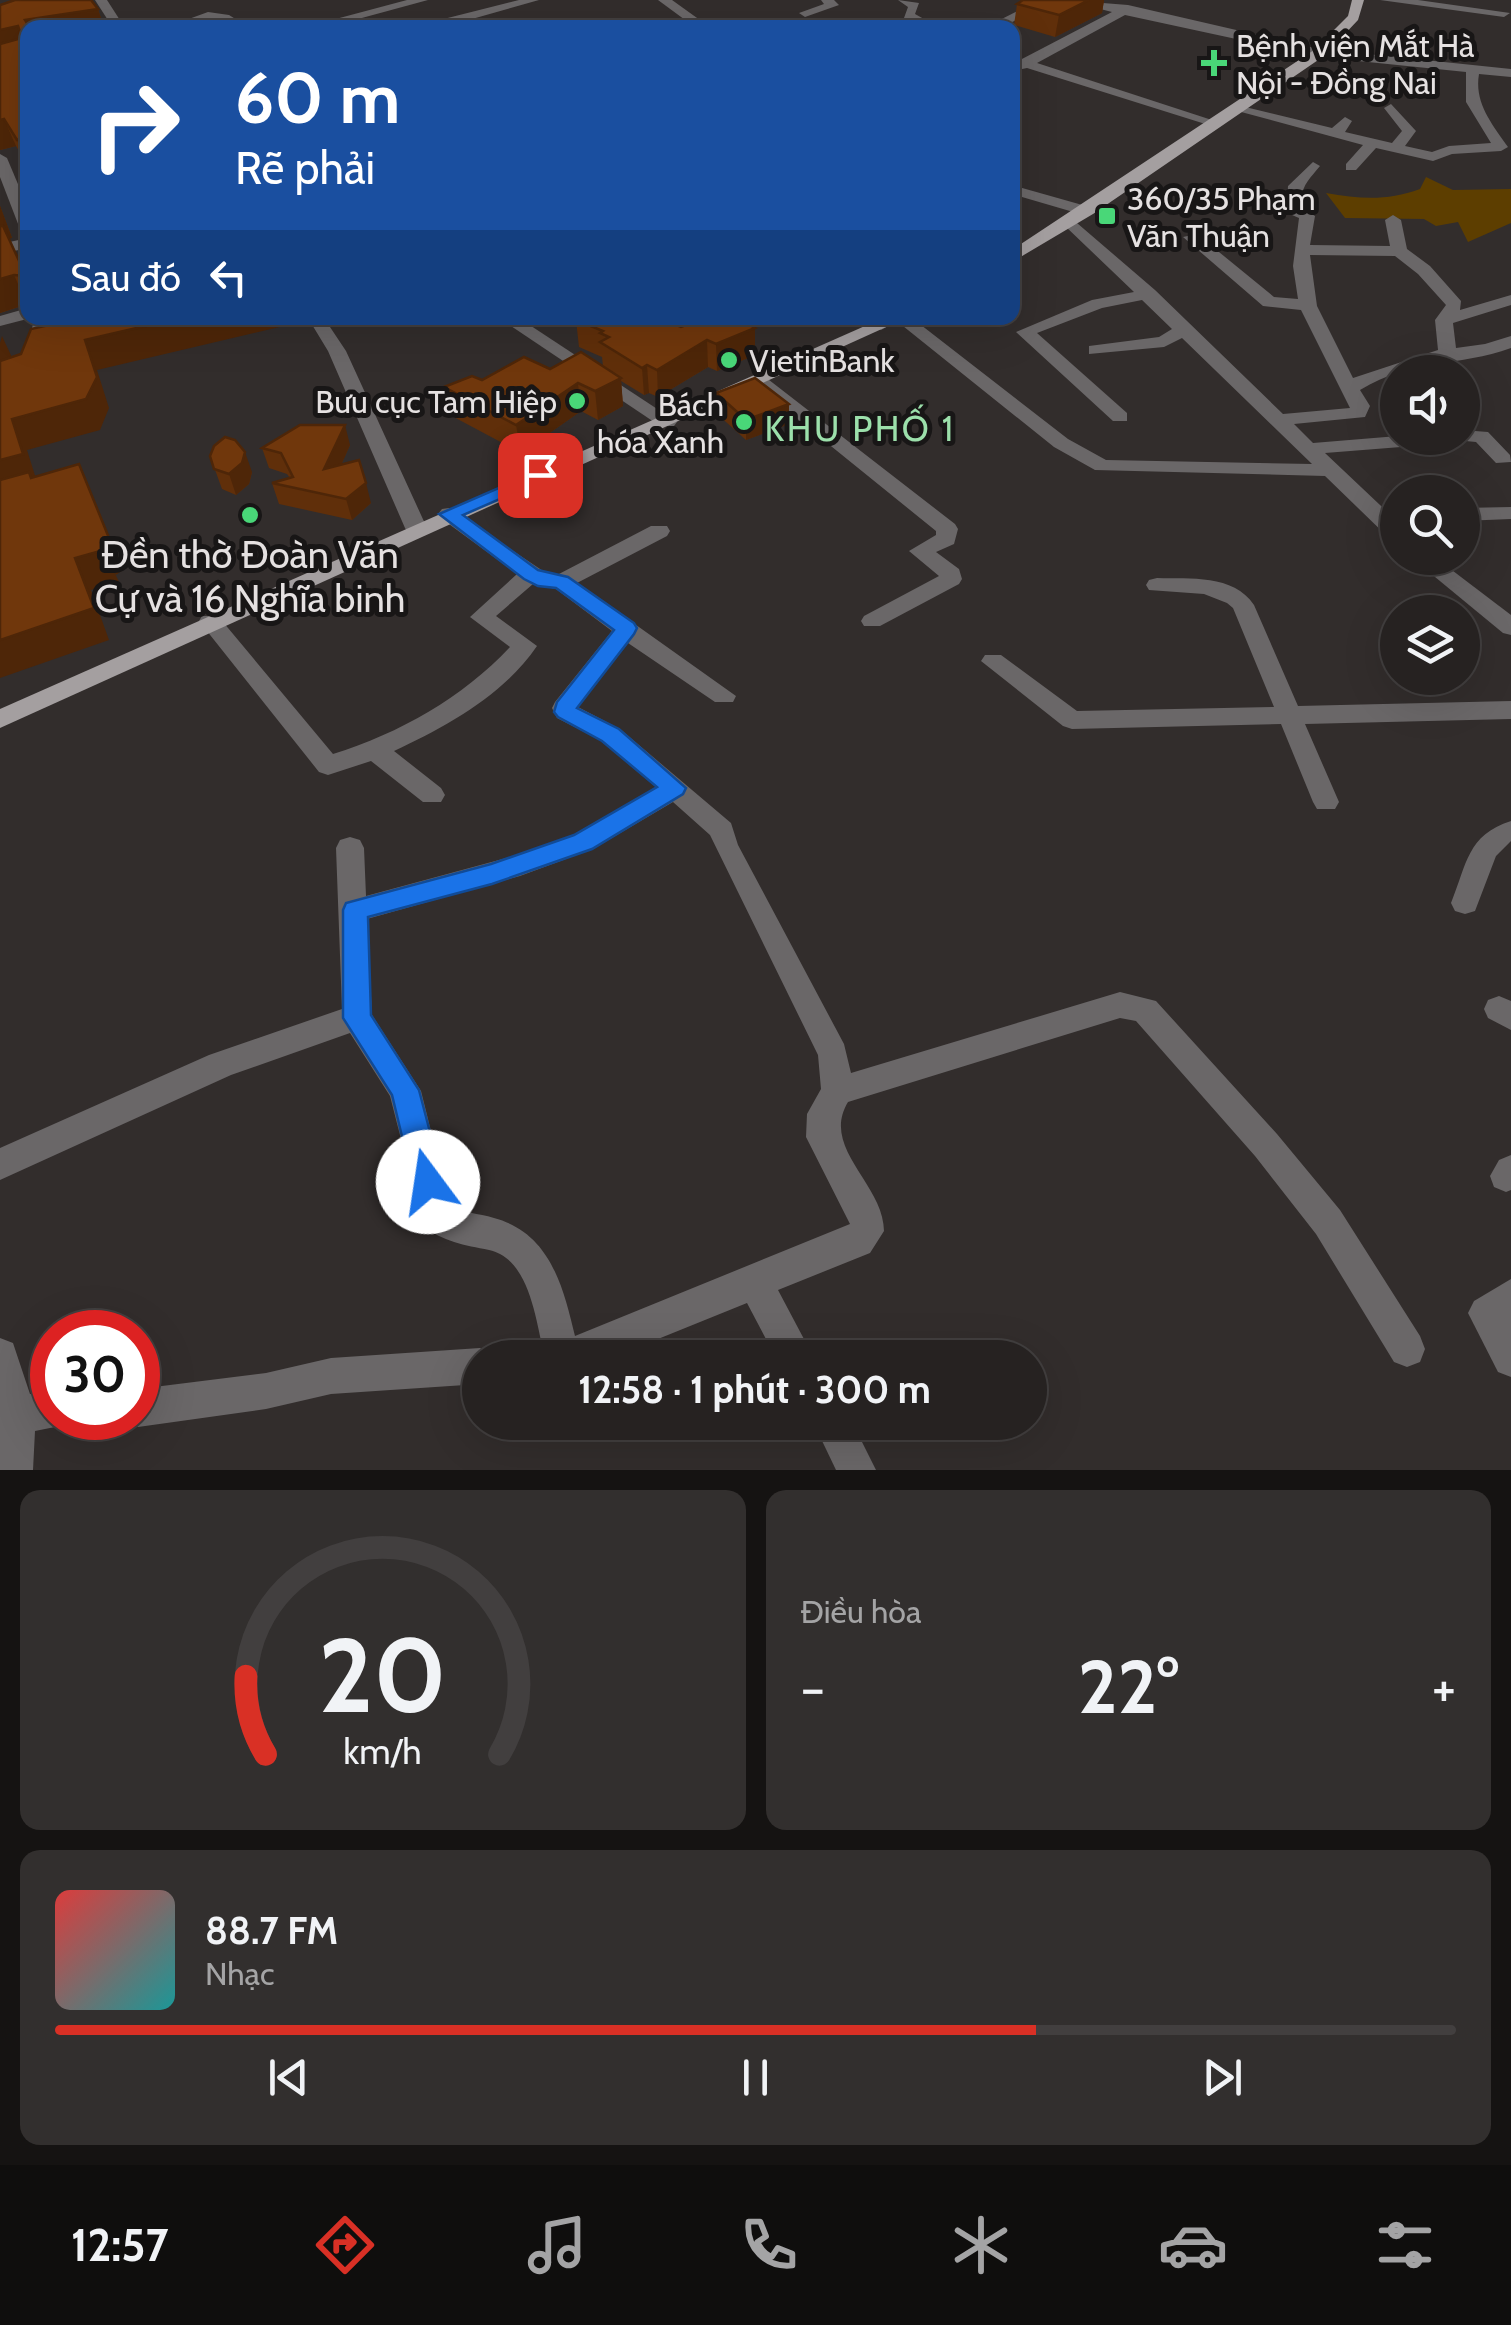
<!DOCTYPE html>
<html lang="vi">
<head>
<meta charset="utf-8">
<style>
  body { margin:0; font-family:Cabin,sans-serif; background:#322f2e; color:#f1f3f6; height:100vh; display:flex; flex-direction:column; font-size:38px; white-space:nowrap }
  * { box-sizing:border-box; margin:0 }
  p { font-size:32px; color:#a4a4a5 }
  .icon { flex:none; width:55px; height:55px; fill:none; stroke:currentColor; stroke-width:2; stroke-linecap:round; stroke-linejoin:round }
  .map { position:relative; height:1470px; overflow:hidden }
  .panel { display:flex; flex-direction:column; gap:20px; padding:20px; background:#151312; flex:1 }
  .panel>* { flex:none }
  .hud { position:absolute; left:20px; top:20px; width:1000px; height:305px; border-radius:20px; box-shadow:0 10px 40px #0002,0 0 0 2px #423f3f; background:#1a4fa0; color:#fff; overflow:hidden }
  .fabs { position:absolute; left:1380px; top:355px; display:grid; gap:20px }
  .fabs a { display:grid; place-items:center; width:100px; height:100px; border-radius:50%; background:#262221; box-shadow:0 10px 40px #0002,0 0 0 2px #423f3f; font-size:50px }
  .speed { position:absolute; left:30px; top:1310px; display:flex; gap:20px; font-size:50px; font-weight:700; text-align:center }
  .speed>* { display:grid; place-content:center; width:130px; height:130px; border-radius:50%; background:#262221; box-shadow:0 10px 40px #0002,0 0 0 2px #423f3f; line-height:1 }
  .speed .limit { border:15px solid #d22; background:#fff; color:#111 }
  .pin { position:absolute; display:grid; place-items:center; width:85px; height:85px; color:#fff; margin:-42px; border-radius:20px; box-shadow:0 5px 15px #0006 }
  .me { position:absolute; width:110px; margin:-55px; rotate:346deg; stroke-linejoin:round; filter:drop-shadow(0 0 8px #0008) }
  .turn { display:flex; align-items:center; gap:35px; height:210px; padding:0 50px; font-size:45px }
  .turn .icon { width:130px; height:130px; stroke-width:2.5 }
  .turn b { display:block; font-size:70px; line-height:85px }
  .then { display:flex; align-items:center; height:95px; padding:0 50px; background:#0003; gap:20px; font-size:38px }
  .big { font-size:75px; font-weight:700; line-height:1.1 }
  .panel .card { flex:1; display:flex; flex-direction:column; justify-content:center; gap:15px; min-width:0; padding:0 35px; border-radius:20px; background:#322f2e }
  .panel .dial { align-items:center; gap:0 }
  .dial svg { height:260px; overflow:visible; fill:none; stroke:#423f3f; stroke-width:7; stroke-linecap:round; text-anchor:middle }
  .dial text { fill:#f1f3f6; stroke:none }
  .song { display:flex; align-items:center; gap:30px }
  .cover { width:120px; height:120px; border-radius:15px; background:linear-gradient(135deg,hsl(0 70% 55%),hsl(180 70% 35%)) }
  .played { height:10px; border-radius:5px; background:linear-gradient(90deg,#d93025 70%,#423f3f 70%) }
  .keys { display:flex; justify-content:space-around; direction:ltr }
  .heat { display:flex; justify-content:space-between; align-items:center; font-size:55px; direction:ltr }
  .panel .tiles { flex:1; display:grid; gap:20px; grid-template-columns:1fr 1fr }
  .card:last-child { grid-column:span 2 }
  .trip { position:absolute; left:462px; top:1340px; width:585px; height:100px; border-radius:50px; background:#262221; box-shadow:0 10px 40px #0002,0 0 0 2px #423f3f; font-weight:700; line-height:100px; text-align:center }
  .tabs { display:flex; height:160px; justify-content:space-around; align-items:center; background:#0f0e0d; color:#a4a4a5 }
  .tabs .icon { width:70px; height:70px }
  .tabs .selected { color:#d93025 }
  .tabs b { font-size:45px; color:#f1f3f6 }
  .map>svg:first-child { display:block }
</style>
</head>
<body>
<div class="map">
<svg width="1511" height="1470" viewBox="0 0 1511 1470">
  <rect width="100%" height="100%" fill="#322d2c"/>
  <path fill="#5d3e00" d="M1426 177 1453 190 1511 189V223L1468 242 1458 222 1436 226 1424 219 1345 218 1326 193C1361 199 1387 201 1420 189Z"/>
  <g fill="none" stroke-linecap="round" stroke-linejoin="round">
    <g fill="#6a6768" fill-rule="evenodd">
      <polygon points="95,0 107,0 125,28 113,28"/>
      <polygon points="407,0 428,0 325,28 302,28"/>
      <polygon points="519,0 539,0 472,19 481,28 458,22 408,28"/>
      <polygon points="658,0 672,0 711,28 696,28"/>
      <polygon points="821,0 834,0 839,5 805,17 799,13 824,4"/>
      <polygon points="898,0 919,3 915,14 940,28 923,28 904,18 908,7"/>
      <polygon points="1039,0 1054,0 1001,28 984,28"/>
      <path d="M1065 0 1128 5 1319 49 1511 69V77L1479 74C1474 103 1492 124 1508 147L1501 151 1452 154 1433 161 1376 148 1356 170H1346V164L1363 145 1230 109 1237 105 1332 128 1345 117 1352 121 1345 132 1392 143 1402 131 1384 108 1391 104 1416 131 1405 146 1432 152 1449 146 1491 143 1466 102V72L1319 57 1125 15 1037 63 1218 122V128L1027 68 1012 71V65L1020 60 1112 12Z"/>
      <polygon points="1380,0 1418,0 1510,13 1504,17"/>
      <path d="M208 12 229 15 250 28C234 28 222 17 207 19 192 21 180 28 164 28Z"/>
      <polygon points="513,24 535,28 507,28"/>
      <polygon points="0,154 7,158 28,208 28,234 20,229 0,177"/>
      <path d="M1313 162 1320 166C1308 181 1297 189 1305 210L1315 216 1310 245 1390 246 1385 220 1393 215 1401 220 1407 249 1430 266 1461 301 1460 310 1511 295V305L1453 323 1456 348 1485 344 1511 336V348C1459 367 1413 358 1360 390L1370 406 1365 417 1294 424 1313 443 1398 436 1448 438 1439 444 1325 453 1398 522V541L1390 539 1325 476 1095 470 1054 447 893 318H912L1068 439 1106 460 1312 464 1182 338 1164 347 1089 354V346L1159 337 1172 329 1142 300 1102 308 1037 333 1127 413V421H1113L1016 332 1092 300 1134 292 1064 225 1062 222 1070 217 1155 290 1283 414 1350 408 1301 310 1263 306 1183 237 1197 234 1274 297 1298 299 1293 266 1299 218 1269 205 1277 200 1287 203 1288 186ZM1310 255 1395 256 1418 274 1446 305 1435 320 1438 350 1353 378 1317 306Z"/>
      <polygon points="1012,185 1093,208 1095,211 1087,216 1012,194"/>
      <polygon points="28,238 28,248 0,254 0,244"/>
      <polygon points="28,308 28,318 31,318 0,326 0,316"/>
      <polygon points="35,318 53,318 34,381 0,395 0,383 17,377"/>
      <polygon points="308,318 324,318 346,351 427,528 424,533 408,533 405,528 328,351"/>
      <polygon points="499,318 519,318 677,422 674,426 660,426"/>
      <polygon points="858,318 880,318 890,325 881,330"/>
      <polygon points="760,373 955,524 958,529 954,544 936,552 959,569 962,579 959,584 880,626 864,626 861,621 864,616 939,576 909,551 936,535 936,531 753,383 753,375"/>
      <polygon points="1462,430 1488,432 1510,455 1511,462 1496,463 1476,442 1455,440 1453,438 1462,438"/>
      <polygon points="1511,507 1511,519 1462,521 1462,508"/>
      <path d="M449 508 549 575H557L651 526H667L670 531 667 536 577 583 736 696 733 702H715L628 643 578 707 620 729 731 823 738 845 844 1044 851 1073 1120 992 1156 1001 1277 1134 1340 1210 1420 1336 1425 1349 1420 1362 1407 1367 1394 1362 1316 1234 1255 1156 1136 1021 1120 1018 848 1102C820 1148 884 1184 884 1231L870 1253 778 1290 814 1358H776L747 1303 611 1358H545C536 1324 531 1259 489 1250 465 1245 442 1242 423 1225L390 1096 350 1033 231 1075 0 1180V1148L209 1055 342 1009 336 848 340 840 350 837 360 840 364 848 366 896 517 855 573 835 656 787 602 741 557 718 552 708 555 702 612 631 556 589 533 584 496 616 537 646C504 695 446 727 394 751L441 788 445 795 441 802H423L371 761 328 775 319 772 199 621 202 616H218L333 754C400 733 462 698 510 647L470 617 517 574 442 519 438 514 442 509ZM673 802 710 835 818 1055 821 1089 807 1114 806 1137 850 1224 575 1336C563 1286 550 1233 494 1218 478 1213 463 1214 449 1203L421 1091 372 1015 367 919 520 876 593 849Z"/>
      <polygon points="1412,558 1436,558 1511,615 1511,635 1503,633"/>
      <path d="M1157 578C1190 579 1233 574 1254 605L1298 706 1511 701V719L1305 724 1339 802 1335 809H1317L1313 802 1281 724 1072 729 1063 726 981 661 985 655H1001L1077 711 1274 707 1233 608 1227 603 1204 594 1149 590 1146 585 1149 580Z"/>
      <path d="M1511 821V841L1496 856 1475 911 1465 914 1455 911 1451 903C1467 864 1467 835 1511 821Z"/>
      <polygon points="1499,996 1511,1001 1511,1030 1488,1018 1484,1009 1488,1000"/>
      <polygon points="1511,1155 1511,1190 1506,1192 1494,1187 1490,1176 1499,1160"/>
      <polygon points="1511,1279 1511,1377 1498,1372 1468,1313 1474,1301"/>
      <polygon points="0,1338 13,1343 30,1394 52,1394 52,1418 68,1418 65,1425 35,1431 33,1470 0,1470"/>
      <polygon points="480,1348 495,1358 480,1358 480,1384 331,1394 266,1409 138,1427 123,1418 138,1418 138,1389 266,1373 331,1358"/>
      <polygon points="813,1422 852,1422 876,1470 836,1470"/>
    </g>
    <g fill="#a49fa0" fill-rule="evenodd">
      <polygon points="1352,0 1364,0 1358,20 1324,56 1093,214 1012,262 1012,250 1314,50 1348,16"/>
      <polygon points="883,318 906,318 0,728 0,709"/>
    </g>
  </g>
  <g fill="#602f0a">
    <polygon points="1023,0 1104,0 1102,13 1055,37 1014,25 1017,4"/>
    <polygon points="10,2 98,9 104,28 28,28 28,166 16,146 0,150"/>
    <polygon points="0,206 12,238 9,238 28,279 28,304 0,313"/>
    <polygon points="753,318 755,355 717,371 708,367 658,397 649,393 644,395 621,381 623,406 598,420 581,411 521,453 450,415 444,387 550,369 603,366 602,357 579,347 576,320 681,327"/>
    <polygon points="716,393 789,404 789,424 746,440 716,413"/>
    <polygon points="350,445 341,465 371,503 352,520 279,504 272,483 290,478 287,474 269,468 262,448"/>
    <polygon points="210,456 252,472 249,484 236,495 222,489"/>
  </g>
  <g fill="#4e2608">
    <polygon points="1089,0 1104,0 1102,13 1055,37 1059,15"/>
    <polygon points="98,9 104,28 28,28 25,20"/>
    <polygon points="18,26 27,51 0,57 0,30"/>
    <polygon points="4,119 16,146 0,150 0,120"/>
    <polygon points="22,138 28,151 28,166 17,140"/>
    <polygon points="0,206 12,238 0,241"/>
    <polygon points="14,275 27,304 0,313 0,279"/>
    <polygon points="180,318 304,318 305,321 97,370 109,408 100,430 27,450 38,485 0,495 0,460 12,419 85,340"/>
    <polygon points="744,318 753,318 753,329 755,328 755,355 717,371 716,344"/>
    <polygon points="2,336 16,366 0,380 0,343"/>
    <polygon points="707,340 708,367 658,397 657,370"/>
    <polygon points="647,365 649,393 644,395 642,368"/>
    <polygon points="621,378 623,406 598,420 595,391"/>
    <polygon points="578,383 581,411 521,453 516,425"/>
    <polygon points="789,404 789,424 746,440 746,420"/>
    <polygon points="345,425 350,445 330,490 324,469"/>
    <polygon points="245,452 252,472 249,484 236,495 229,474"/>
    <polygon points="79,464 123,570 116,575 101,543"/>
    <polygon points="366,483 371,503 352,520 346,499"/>
    <polygon points="104,550 119,582 91,590 109,640 0,678 0,640 75,558"/>
  </g>
  <g fill="#70370c" stroke="#4e2608" stroke-width="2.5">
    <polygon points="15,0 91,0 98,9 25,20 30,28 28,28 28,152 22,138 17,140 4,119 0,120 0,44 22,38 18,26 0,30 0,5"/>
    <polygon points="1023,0 1089,0 1059,15 1017,4"/>
    <polygon points="0,226 3,226 26,276 14,275 0,279"/>
    <polygon points="80,318 180,318 85,340 97,377 86,399 12,419 23,454 0,460 0,361 21,354 31,329"/>
    <polygon points="581,318 660,318 681,327 705,318 744,318 740,320 755,328 716,344 707,340 657,370 647,365 642,368 600,342 609,337 600,333 603,331 576,320"/>
    <polygon points="581,352 621,378 595,391 578,383 516,425 444,387 472,376 482,380 524,357 550,369"/>
    <polygon points="755,378 789,404 746,420 716,393"/>
    <polygon points="300,425 345,425 324,469 359,460 366,483 346,499 272,483 293,477 281,453 262,448"/>
    <polygon points="225,437 235,440 245,452 242,463 229,474 214,469 210,456 214,446"/>
    <polygon points="79,464 109,538 101,543 104,550 75,558 94,608 0,640 0,480 29,472 31,478"/>
  </g>
  <polygon fill="#1a73e8" stroke="#114b97" stroke-width="2.5" points="540,470 546,471 546,479 463,515 538,570 568,577 634,623 637,628 634,634 577,708 619,729 686,788 683,794 592,849 492,884 368,917 371,1015 419,1090 443,1182 438,1192 428,1196 417,1192 413,1182 392,1095 343,1018 343,910 346,903 491,864 574,835 657,787 602,741 558,717 554,712 557,702 614,630 556,588 538,586 524,579 439,514"/>
  <g fill="#49d778" stroke="#181616" stroke-width="4">
    <path d="M1209 48h10v10h10v10h-10v10h-10v-10h-10v-10h10z"/>
    <rect x="1097" y="206" width="20" height="20" rx="5"/>
    <circle cx="729" cy="360" r="10"/>
    <circle cx="577" cy="401" r="10"/>
    <circle cx="744" cy="422" r="10"/>
    <circle cx="250" cy="515" r="10"/>
  </g>
  <g text-anchor="middle" dominant-baseline="central" stroke-width="10" stroke-linejoin="round" paint-order="stroke">
    <g font-size="32" fill="#e5e1e1" stroke="#181616" text-anchor="start">
      <text x="1236" y="45">Bệnh viện Mắt Hà<tspan x="1236" dy="37">Nội - Đồng Nai</tspan></text>
      <text x="1127" y="198">360/35 Phạm<tspan x="1127" dy="37">Văn Thuận</tspan></text>
      <text x="749" y="360">VietinBank</text>
      <text x="557" y="401" text-anchor="end">Bưu cục Tam Hiệp</text>
      <text x="724" y="404" text-anchor="end">Bách<tspan x="724" dy="37">hóa Xanh</tspan></text>
    </g>
    <g font-size="35" letter-spacing="2.5" fill="#9ce0ab" stroke="#181616">
      <text x="860" y="428">KHU PHỐ 1</text>
    </g>
    <g font-size="38" fill="#e5e1e1" stroke="#181616">
      <text x="250" y="554">Đền thờ Đoàn Văn<tspan x="250" dy="44">Cự và 16 Nghĩa binh</tspan></text>
    </g>
  </g>
</svg>
<div class="fabs">
<a><svg class="icon" aria-label="sound" viewBox="0 0 24 24"><path d="M4 9h4l5-4v14l-5-4H4zM17 9q2 3 0 6"/></svg></a>
<a><svg class="icon" aria-label="search" viewBox="0 0 24 24"><circle cx="10" cy="10" r="6"/><path d="M15 15l6 6"/></svg></a>
<a><svg class="icon" aria-label="layers" viewBox="0 0 24 24"><path d="M12 4l9 5-9 5-9-5zM3 14l9 5 9-5"/></svg></a>
</div>
<div class="speed"><div class="limit">30</div></div>
<div class="pin" style="left:540px;top:475px;background:#d93025"><svg class="icon" aria-label="arrive" viewBox="0 0 24 24"><path d="M6 21V4h12l-3 4 3 4H6"/></svg></div>
<svg class="me" style="left:428px;top:1182px" viewBox="-20 -20 40 40"><circle r="19" fill="#fff"/><path d="M0-13L10 11 0 6-10 11z" fill="#1a73e8"/></svg>
<div class="trip">12:58 · 1 phút · 300 m</div>
<div class="hud">
<div class="turn"><svg class="icon" aria-label="right" viewBox="0 0 24 24"><path d="M7 20v-9h11M14 6l5 5-5 5"/></svg><div><b>60 m</b>Rẽ phải</div></div>
<div class="then">Sau đó<svg class="icon" aria-label="left" viewBox="0 0 24 24"><path d="M17 20v-9H6M10 6l-5 5 5 5"/></svg></div>
</div>
</div>
<section class="panel">
<div class="tiles">
<div class="card dial"><svg viewBox="0 0 100 80">
<path d="M14 69A42 42 0 1 1 86 69"/>
<path d="M14 69A42 42 0 0 1 8 45" stroke="#d93025"/>
<text x="50" y="56" font-size="32" font-weight="700">20</text>
<text x="50" y="72" font-size="11">km/h</text>
</svg></div>
<div class="card"><p>Điều hòa</p>
<div class="heat"><a>−</a><b class="big">22°</b><a>+</a></div>
</div>
<div class="card">
<div class="song"><i class="cover"></i><div><b>88.7 FM</b><p>Nhạc</p></div></div>
<div class="played"></div>
<div class="keys"><svg class="icon" aria-label="previous" viewBox="0 0 24 24"><path d="M18 5L8 12l10 7zM5 5v14"/></svg><svg class="icon" aria-label="pause" viewBox="0 0 24 24"><path d="M8 5v14M16 5v14"/></svg><svg class="icon" aria-label="next" viewBox="0 0 24 24"><path d="M6 5l10 7-10 7zM19 5v14"/></svg></div>
</div>
</div>
</section>
<nav class="tabs">
<b>12:57</b>
<svg class="icon selected" aria-label="directions" viewBox="0 0 24 24"><path d="M12 3l9 9-9 9-9-9zM9 14v-3h6M13 9l2 2-2 2"/></svg>
<svg class="icon" aria-label="music" viewBox="0 0 24 24"><path d="M9 18V5l10-2v13"/><circle cx="6" cy="18" r="3"/><circle cx="16" cy="16" r="3"/></svg>
<svg class="icon" aria-label="phone" viewBox="0 0 24 24"><path d="M5 4h4l2 5-3 2q2 4 5 5l2-3 5 2v4C11 20 4 13 5 4z"/></svg>
<svg class="icon" aria-label="climate" viewBox="0 0 24 24"><path d="M12 3v18M4 7l16 10M4 17L20 7"/></svg>
<svg class="icon" aria-label="car" viewBox="0 0 24 24"><path d="M5 17H2v-5l4-1 3-4h7l3 4 3 1v5h-3M9 17h6M6 11h13"/><circle cx="7" cy="17" r="2"/><circle cx="17" cy="17" r="2"/></svg>
<svg class="icon" aria-label="filters" viewBox="0 0 24 24"><path d="M4 7h16M4 17h16"/><circle cx="9" cy="7" r="2"/><circle cx="15" cy="17" r="2"/></svg>
</nav>
</body>
</html>
